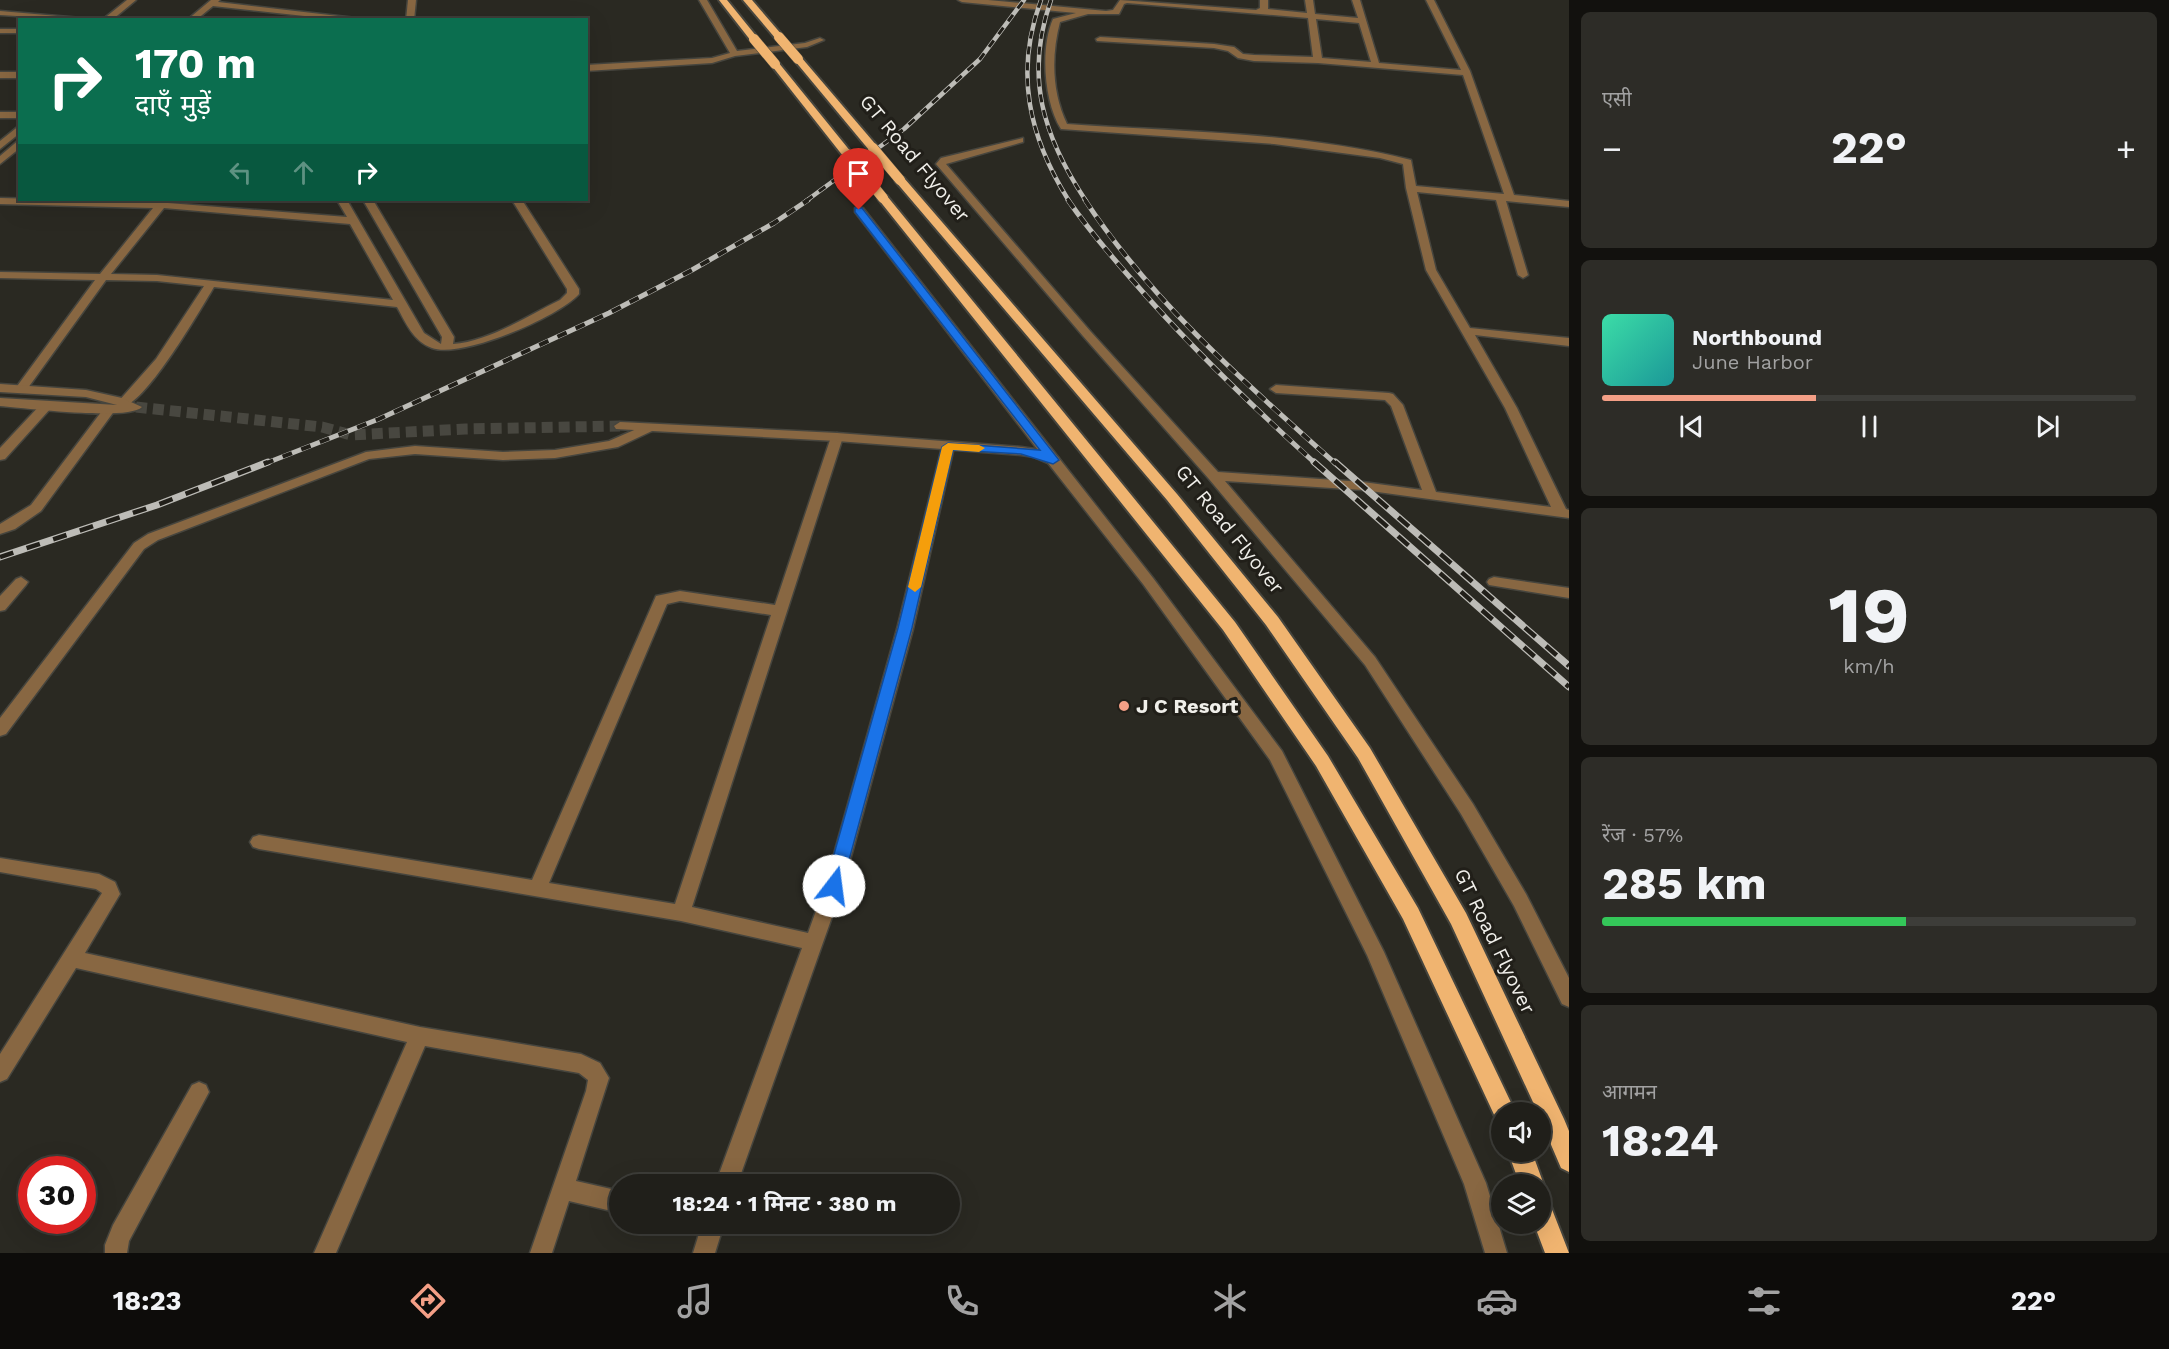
<!DOCTYPE html>
<html lang="hi">
<head>
<meta charset="utf-8">
<style>
  body { margin:0; font-family:"Work Sans","Noto Sans Devanagari",sans-serif; background:#2d2c27; color:#f1f3f6; height:100vh; display:flex; flex-direction:column; font-size:22px; white-space:nowrap }
  * { box-sizing:border-box; margin:0 }
  p { font-size:20px; color:#a2a2a2 }
  .icon { flex:none; width:33px; height:33px; fill:none; stroke:currentColor; stroke-width:2; stroke-linecap:round; stroke-linejoin:round }
  .map { position:relative; flex:1; overflow:hidden }
  .details { display:flex; flex-direction:column; gap:12px; padding:12px; background:#12110e; width:600px }
  .details>* { flex:none }
  .banner { position:absolute; left:18px; top:18px; width:570px; height:183px; border-radius:0px; box-shadow:0 6px 24px #0002,0 0 0 2px #3d3d39; background:#0b6e4f; color:#fff; overflow:hidden }
  .controls { position:absolute; left:1491px; top:1102px; display:grid; gap:12px }
  .controls a { display:grid; place-items:center; width:60px; height:60px; border-radius:50%; background:#201f1a; box-shadow:0 6px 24px #0002,0 0 0 2px #3d3d39; font-size:30px }
  .speed { position:absolute; left:18px; top:1156px; display:flex; gap:12px; font-size:30px; font-weight:700; text-align:center }
  .speed>* { display:grid; place-content:center; width:78px; height:78px; border-radius:50%; background:#201f1a; box-shadow:0 6px 24px #0002,0 0 0 2px #3d3d39; line-height:1 }
  .speed .limit { border:9px solid #d22; background:#fff; color:#111 }
  .pin { position:absolute; display:grid; place-items:center; width:51px; height:51px; color:#fff; margin:-62px -26px; border-radius:50% 50% 50% 0; rotate:-45deg; box-shadow:0 0 6px #0007 }
  .pin .icon { rotate:45deg }
  .me { position:absolute; width:66px; margin:-33px; rotate:15deg; stroke-linejoin:round; filter:drop-shadow(0 0 4px #0008) }
  .turn { display:flex; align-items:center; gap:21px; height:126px; padding:0 18px; font-size:27px }
  .turn .icon { width:78px; height:78px; stroke-width:2.5 }
  .turn b { display:block; font-size:42px; line-height:51px }
  .lanes { display:flex; align-items:center; height:57px; padding:0 18px; background:#0003; justify-content:center; gap:30px; direction:ltr }
  .lanes .off { opacity:.35 }
  .big { font-size:45px; font-weight:700; line-height:1.1 }
  .details .card { flex:1; display:flex; flex-direction:column; justify-content:center; gap:9px; min-width:0; padding:0 21px; border-radius:9px; background:#2d2c27 }
  .details .dial { align-items:center; gap:0 }
  .dial b { font-size:78px; line-height:1 }
  .song { display:flex; align-items:center; gap:18px }
  .cover { width:72px; height:72px; border-radius:9px; background:linear-gradient(135deg,hsl(160 70% 55%),hsl(180 70% 35%)) }
  .played { height:6px; border-radius:3px; background:linear-gradient(90deg,#f49f86 40%,#3d3d39 40%) }
  .keys { display:flex; justify-content:space-around; direction:ltr }
  .heat { display:flex; justify-content:space-between; align-items:center; font-size:33px; direction:ltr }
  .charge { height:9px; border-radius:4px; background:linear-gradient(90deg,#34c759 57%,#3d3d39 0) }
  .trip { position:absolute; left:609px; top:1174px; width:351px; height:60px; border-radius:30px; background:#201f1a; box-shadow:0 6px 24px #0002,0 0 0 2px #3d3d39; font-weight:700; line-height:60px; text-align:center }
  .tabs { display:flex; height:96px; justify-content:space-around; align-items:center; background:#0d0c0a; color:#a2a2a2 }
  .tabs .icon { width:42px; height:42px }
  .tabs .selected { color:#f49f86 }
  .tabs b { font-size:27px; color:#f1f3f6 }
  main { display:flex; flex:1; min-height:0 }
  .map>svg:first-child { display:block }
</style>
</head>
<body>
<main>
<div class="map">
<svg width="1569" height="1253" viewBox="0 0 1569 1253">
  <rect width="100%" height="100%" fill="#2a2922"/>
  <g fill="none" stroke-linecap="round" stroke-linejoin="round">
    <polyline stroke="#484740" stroke-width="11" stroke-dasharray="11 6" stroke-linecap="butt" points="136,407 322,427 351,435 465,429 620,426"/>
    <g stroke="#46453e" stroke-width="3">
      <g id="minor">
        <polygon points="127,0 136,0 112,20 102,20"/>
        <polygon points="211,0 220,0 218,2 373,20 341,20 213,6 196,20 187,20"/>
        <polygon points="408,0 416,0 414,20 406,20"/>
        <path d="M958 0H988L1106 11 1113 10 1120 0 1256 10 1260 8V0H1268V9L1307 13 1305 0H1313L1315 14 1358 18 1352 0H1360L1379 63 1461 70 1426 0H1434L1470 71 1514 195 1569 201V207L1506 201 1528 275 1523 278 1518 275 1496 200 1417 192 1436 270 1470 328 1569 338V346L1475 335 1517 408 1566 509 1569 510V518L1363 490 1225 481 1375 657 1473 804 1526 894 1569 978V1007L1562 1004 1514 906 1461 814 1365 665 1209 479 1083 336 936 164 941 158 1023 138V142L946 164 1091 332 1218 472 1363 482 1422 490 1391 406 1385 400 1276 393 1270 389 1276 385 1389 393 1393 394 1403 405 1436 492 1551 507 1505 408 1426 270 1406 188 1403 164 1380 158 1274 144 1061 129C1044 102 1040 48 1053 19L1076 13 962 2ZM1127 3 1308 18 1313 57 1254 55 1243 54 1234 47 1214 44 1100 37 1096 39 1097 41 1214 48 1228 51 1238 58 1254 61 1318 63 1463 75 1504 194 1416 186 1411 160C1300 132 1181 132 1067 124 1052 93 1051 56 1060 22L1088 14H1119L1124 4ZM1316 19 1359 23 1371 62 1322 58Z"/>
        <polygon points="0,11 81,18 85,20 0,15"/>
        <rect x="0" y="29" width="20" height="4"/>
        <rect x="0" y="112" width="20" height="6"/>
        <path d="M0 198 158 202 160 200H170L168 203 347 217 337 200H347L424 333 441 344 442 337 363 200H373L454 337 453 344C490 341 527 316 560 300L567 293V289L512 200H522L579 289V294C559 317 461 359 432 348 413 341 406 323 397 307L214 287C199 312 148 400 123 407L117 403 156 359 204 286 157 281 106 280 25 392 21 393 15 389 95 280 0 278V272L100 274 153 208 0 204ZM164 208 350 224 393 300 157 275 111 274Z"/>
        <polygon points="855,208 863,208 1058,457 1060,460 1058,463 1048,463 855,212"/>
        <polygon points="47,401 53,405 51,408 5,459 0,460 0,448 43,402"/>
        <polygon points="109,406 115,410 41,511 15,529 0,534 0,524 31,505 105,407"/>
        <polygon points="648,424 652,425 654,428 652,431 618,447 555,458 503,460 415,454 369,459 158,540 144,549 6,734 0,736 0,718 134,543 148,534 366,452 415,446 503,452 555,450 609,441"/>
        <path d="M837 433 843 437 692 907 808 933 825 886 897 629 942 447 948 443 954 447 913 629 843 886 737 1185H715L802 948 681 921 259 849 253 847 250 842 253 837 259 835 532 880 656 596 680 591 775 605 831 437ZM680 601 771 615 675 904 549 883 667 604Z"/>
        <polygon points="21,577 28,582 26,585 5,610 0,611 0,596 16,579"/>
        <polygon points="1494,577 1569,588 1569,598 1489,585 1487,582 1489,579"/>
        <polygon points="0,858 99,874 115,882 120,894 85,953 420,1027 581,1054 600,1063 609,1078 576,1181 620,1191 620,1213 569,1201 552,1253 530,1253 586,1091 588,1080 579,1073 425,1046 336,1253 314,1253 407,1042 76,968 7,1079 0,1082 0,1054 102,893 96,889 0,872"/>
        <polygon points="199,1082 206,1085 209,1092 129,1241 127,1253 105,1253 105,1245 113,1225 192,1085"/>
        <polygon points="702,1224 724,1224 715,1253 693,1253"/>
      </g>
    </g>
    <g stroke="#46453e" stroke-width="3">
      <g id="tertiary">
        <polygon points="699,0 707,0 737,51 805,43 820,38 824,40 807,47 735,56 712,63 586,71 586,65 712,58 730,53"/>
        <rect x="0" y="72" width="20" height="6"/>
        <polygon points="20,125 20,133 0,149 0,141"/>
        <polygon points="20,139 20,148 0,164 0,156"/>
        <path d="M0 384 86 390 122 398 142 407C128 421 25 408 0 406V398L117 405 86 397 0 392Z"/>
        <polygon points="620,422 837,433 1021,447 1042,450 1058,457 1153,578 1282,751 1384,952 1486,1183 1507,1253 1485,1253 1464,1184 1367,955 1270,760 1143,584 1048,463 1034,457 1021,455 837,441 616,429 614,426"/>
      </g>
    </g>
    <g stroke="#46453e" stroke-width="4">
      <g id="trunk">
        <polygon points="719,0 727,0 757,37 757,41 751,41"/>
        <polygon points="743,0 752,0 782,35 782,39 776,39"/>
        <polygon points="795,57 801,57 877,146 877,150 869,150 795,61"/>
        <polygon points="772,62 778,62 851,152 851,156 843,156 772,66"/>
        <polygon points="900,177 904,178 1177,494 1278,617 1370,748 1466,913 1564,1119 1569,1131 1569,1172 1561,1168 1540,1119 1540,1113 1538,1113 1451,924 1358,758 1266,625 1167,500 896,182 895,180"/>
        <polygon points="883,195 887,196 1235,622 1328,756 1418,908 1516,1113 1502,1113 1502,1123 1497,1121 1403,919 1316,766 1223,630 879,200 878,198"/>
        <polygon points="1508,1152 1532,1152 1544,1185 1540,1193 1540,1185 1520,1185"/>
        <polygon points="1540,1195 1548,1199 1569,1253 1545,1253 1534,1224 1540,1224"/>
      </g>
    </g>
    <use href="#minor" fill="#886742" fill-rule="evenodd"/>
    <use href="#tertiary" fill="#886742" fill-rule="evenodd"/>
    <use href="#trunk" fill="#f0b470" fill-rule="evenodd"/>
    <g stroke="#bdbcb7" stroke-width="4.5">
      <g id="rail-far2">
        <path d="M1041 0C1014 73 1029 137 1069 201"/>
        <path d="M1051 0C1024 76 1043 136 1086 201"/>
        <polyline points="806,201 904,129 980,59 1024,0"/>
      </g>
    </g>
    <g stroke="#bdbcb7" stroke-width="5">
      <g id="rail-far1">
        <path d="M1068 200C1088 229 1111 256 1134 282 1190 347 1252 406 1316 464"/>
        <path d="M1085 200C1152 302 1245 383 1336 464"/>
        <polyline points="264,464 379,419 609,313 692,270 774,223 808,200"/>
      </g>
    </g>
    <g stroke="#bdbcb7" stroke-width="7">
      <g id="rail">
        <polyline points="1314,462 1569,687"/>
        <polyline points="1335,462 1569,666"/>
        <polyline points="0,557 157,505 268,462"/>
      </g>
    </g>
    <use href="#rail-far2" stroke="#211f19" stroke-width="3" stroke-dasharray="8" stroke-linecap="butt"/>
    <use href="#rail-far1" stroke="#211f19" stroke-width="4" stroke-dasharray="10" stroke-linecap="butt"/>
    <use href="#rail" stroke="#211f19" stroke-width="4.5" stroke-dasharray="14" stroke-linecap="butt"/>
    <g stroke="#46453e" stroke-width="11" stroke-linecap="butt">
      <g id="trunk-bridge">
        <polyline points="779,37 798,59"/>
        <polyline points="754,39 775,64"/>
        <polyline points="873,148 900,180"/>
        <polyline points="847,154 883,198"/>
      </g>
    </g>
    <use href="#trunk-bridge" stroke="#f0b470" stroke-width="10"/>
  </g>
  <polygon fill="#1a73e8" stroke="#114b97" stroke-width="1.5" points="855,208 862,208 1059,460 1053,464 1021,454 953,450 912,628 842,886 840,891 834,893 828,891 825,886 898,628 942,447 948,443 1040,450 855,212"/>
  <polygon fill="#f59e0b" points="948,443 979,445 985,448 979,452 953,450 921,587 915,592 908,587 942,447"/>
  <circle fill="#f49f86" stroke="#211f19" stroke-width="2" cx="1124" cy="706" r="6"/>
  <g text-anchor="middle" dominant-baseline="central" stroke-width="6" stroke-linejoin="round" paint-order="stroke">
    <g font-size="20" fill="#f0efea" stroke="#211f19">
      <text transform="translate(915 158) rotate(50)">GT Road Flyover</text>
      <text transform="translate(1230 529) rotate(51)">GT Road Flyover</text>
      <text transform="translate(1495 941) rotate(64)">GT Road Flyover</text>
    </g>
    <g font-size="20" font-weight="bold" fill="#f0efea" stroke="#211f19" text-anchor="start">
      <text x="1136" y="706">J C Resort</text>
    </g>
  </g>
</svg>
<div class="controls">
<a><svg class="icon" aria-label="sound" viewBox="0 0 24 24"><path d="M4 9h4l5-4v14l-5-4H4zM17 9q2 3 0 6"/></svg></a>
<a><svg class="icon" aria-label="layers" viewBox="0 0 24 24"><path d="M12 4l9 5-9 5-9-5zM3 14l9 5 9-5"/></svg></a>
</div>
<div class="speed"><div class="limit">30</div></div>
<div class="pin" style="left:859px;top:210px;background:#d93025"><svg class="icon" aria-label="arrive" viewBox="0 0 24 24"><path d="M6 21V4h12l-3 4 3 4H6"/></svg></div>
<svg class="me" style="left:834px;top:886px" viewBox="-20 -20 40 40"><circle r="19" fill="#fff"/><path d="M0-13L10 11 0 6-10 11z" fill="#1a73e8"/></svg>
<div class="trip">18:24 · 1 मिनट · 380 m</div>
<div class="banner">
<div class="turn"><svg class="icon" aria-label="right" viewBox="0 0 24 24"><path d="M7 20v-9h11M14 6l5 5-5 5"/></svg><div><b>170 m</b>दाएँ मुड़ें</div></div>
<div class="lanes"><svg class="icon off" aria-label="left" viewBox="0 0 24 24"><path d="M17 20v-9H6M10 6l-5 5 5 5"/></svg><svg class="icon off" aria-label="ahead" viewBox="0 0 24 24"><path d="M12 20V5M6 11l6-6 6 6"/></svg><svg class="icon" aria-label="right" viewBox="0 0 24 24"><path d="M7 20v-9h11M14 6l5 5-5 5"/></svg></div>
</div>
</div>
<section class="details">
<div class="card"><p>एसी</p>
<div class="heat"><a>−</a><b class="big">22°</b><a>+</a></div>
</div>
<div class="card">
<div class="song"><i class="cover"></i><div><b>Northbound</b><p>June Harbor</p></div></div>
<div class="played"></div>
<div class="keys"><svg class="icon" aria-label="previous" viewBox="0 0 24 24"><path d="M18 5L8 12l10 7zM5 5v14"/></svg><svg class="icon" aria-label="pause" viewBox="0 0 24 24"><path d="M8 5v14M16 5v14"/></svg><svg class="icon" aria-label="next" viewBox="0 0 24 24"><path d="M6 5l10 7-10 7zM19 5v14"/></svg></div>
</div>
<div class="card dial"><b>19</b><p>km/h</p></div>
<div class="card"><p>रेंज · 57%</p><b class="big">285 km</b><div class="charge"></div></div>
<div class="card"><p>आगमन</p><b class="big">18:24</b></div>
</section>
</main>
<nav class="tabs">
<b>18:23</b>
<svg class="icon selected" aria-label="directions" viewBox="0 0 24 24"><path d="M12 3l9 9-9 9-9-9zM9 14v-3h6M13 9l2 2-2 2"/></svg>
<svg class="icon" aria-label="music" viewBox="0 0 24 24"><path d="M9 18V5l10-2v13"/><circle cx="6" cy="18" r="3"/><circle cx="16" cy="16" r="3"/></svg>
<svg class="icon" aria-label="phone" viewBox="0 0 24 24"><path d="M5 4h4l2 5-3 2q2 4 5 5l2-3 5 2v4C11 20 4 13 5 4z"/></svg>
<svg class="icon" aria-label="climate" viewBox="0 0 24 24"><path d="M12 3v18M4 7l16 10M4 17L20 7"/></svg>
<svg class="icon" aria-label="car" viewBox="0 0 24 24"><path d="M5 17H2v-5l4-1 3-4h7l3 4 3 1v5h-3M9 17h6M6 11h13"/><circle cx="7" cy="17" r="2"/><circle cx="17" cy="17" r="2"/></svg>
<svg class="icon" aria-label="filters" viewBox="0 0 24 24"><path d="M4 7h16M4 17h16"/><circle cx="9" cy="7" r="2"/><circle cx="15" cy="17" r="2"/></svg>
<b>22°</b>
</nav>
</body>
</html>
